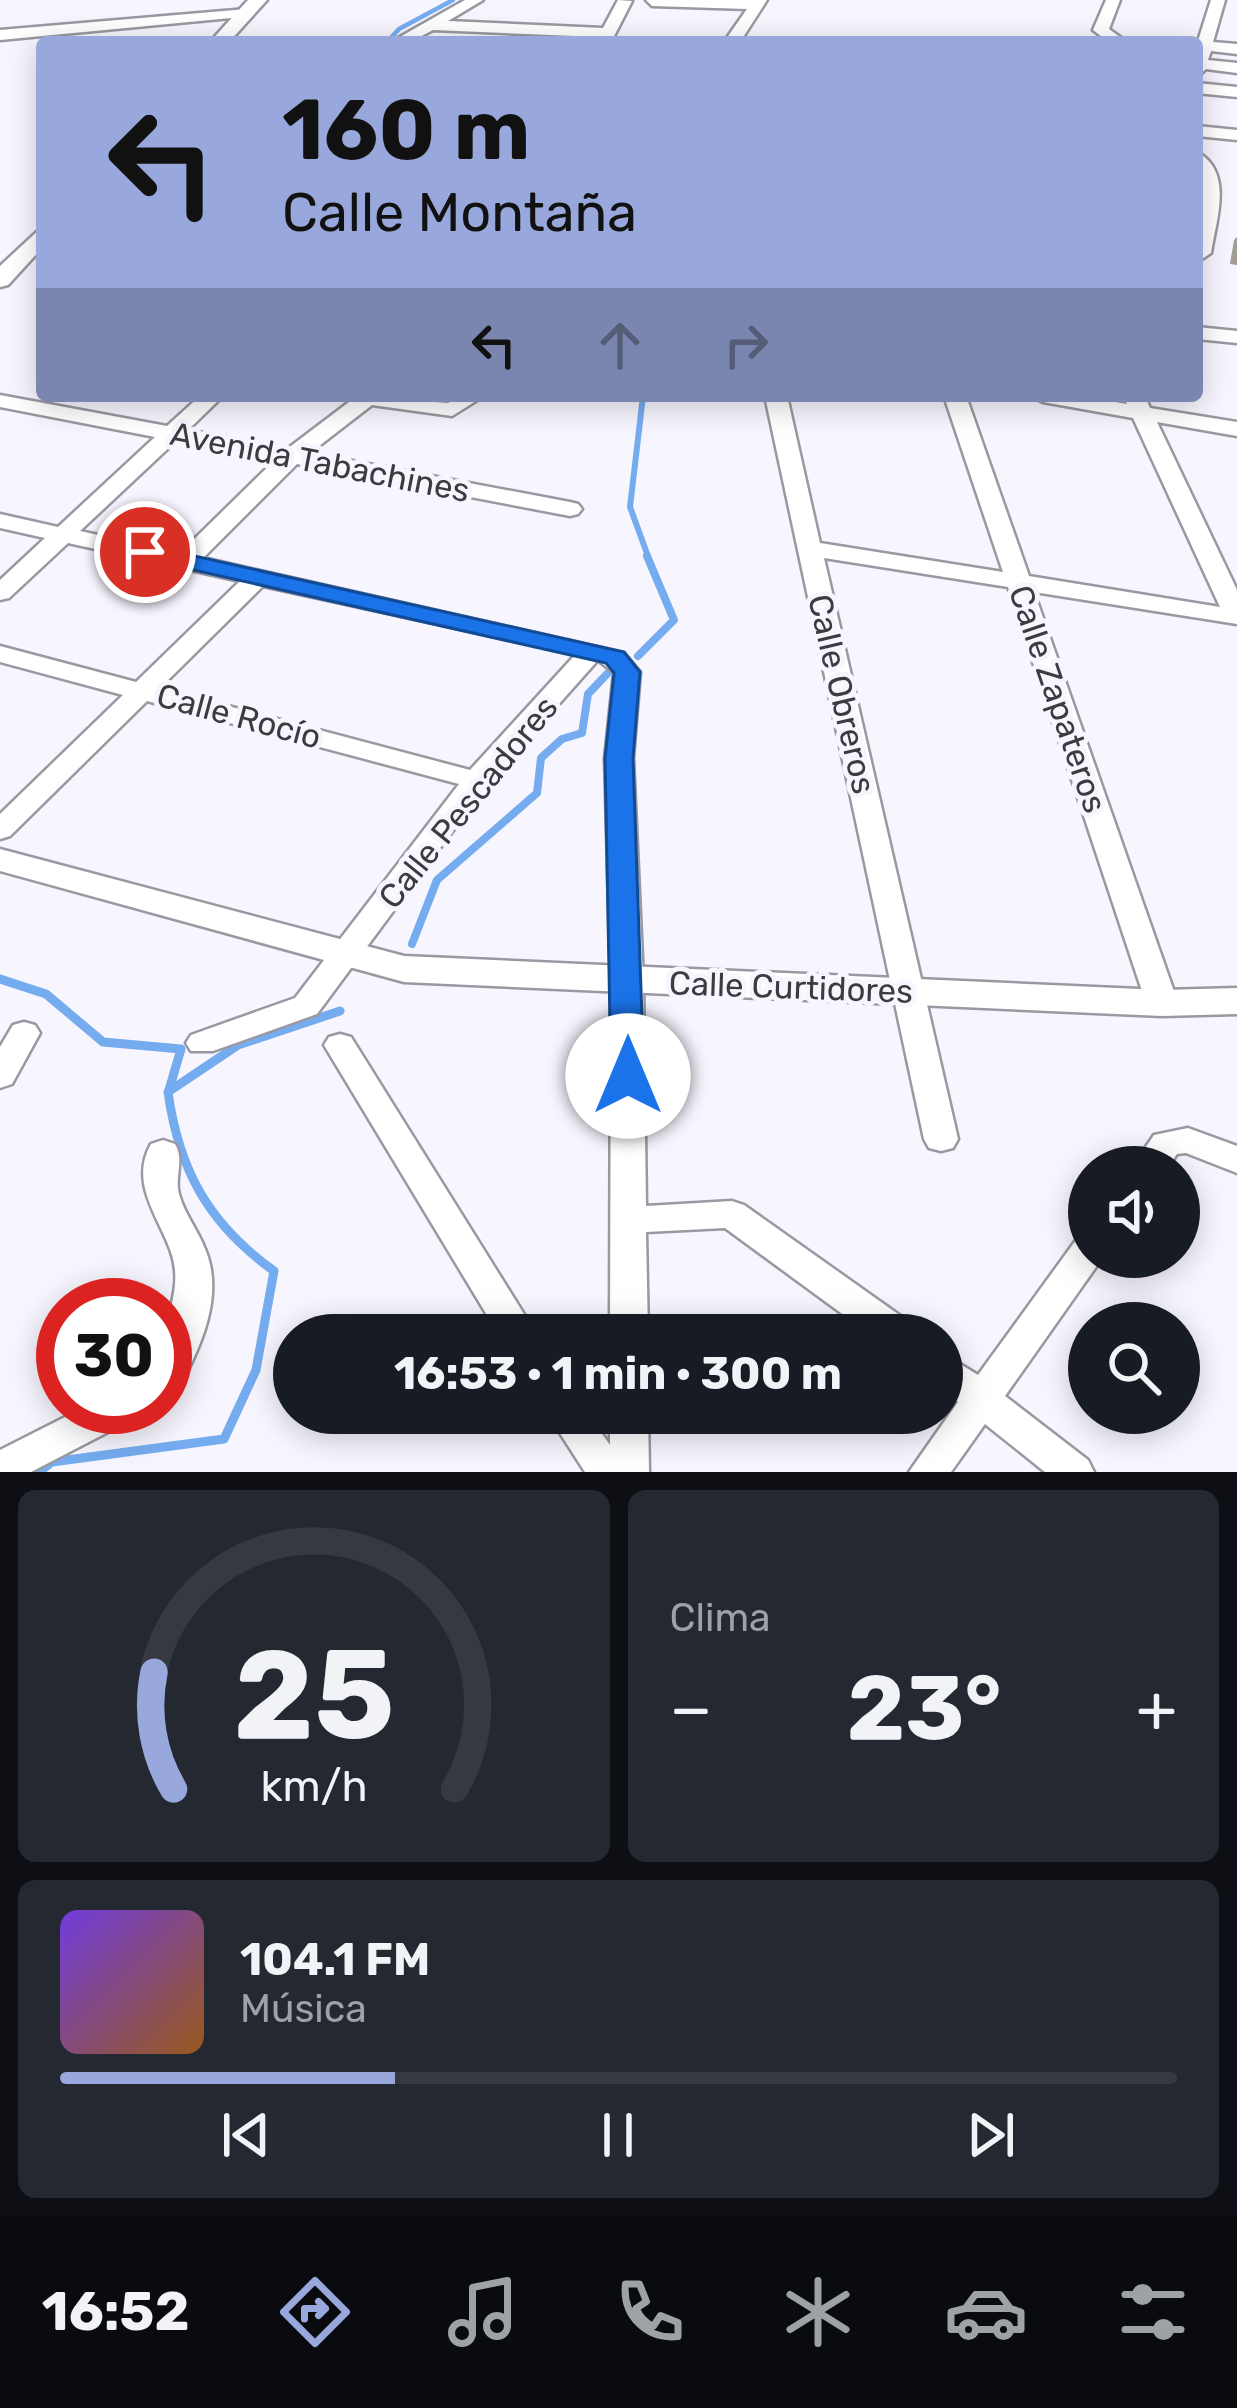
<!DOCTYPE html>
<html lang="es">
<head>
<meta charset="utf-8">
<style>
  body { margin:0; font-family:Rubik,sans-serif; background:#242831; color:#f1f3f6; height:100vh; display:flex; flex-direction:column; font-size:45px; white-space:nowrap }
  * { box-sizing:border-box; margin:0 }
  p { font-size:39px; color:#9ea1a6 }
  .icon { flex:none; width:66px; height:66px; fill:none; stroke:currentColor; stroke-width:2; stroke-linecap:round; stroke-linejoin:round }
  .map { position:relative; height:1472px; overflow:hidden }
  .details { display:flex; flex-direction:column; gap:18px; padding:18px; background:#0d0f14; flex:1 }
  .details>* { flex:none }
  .hud { position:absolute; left:36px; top:36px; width:1167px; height:366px; border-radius:12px; box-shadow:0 6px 30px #0003; background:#99a8dc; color:#111; overflow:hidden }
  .fabs { position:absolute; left:1068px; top:1146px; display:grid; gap:24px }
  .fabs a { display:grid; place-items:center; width:132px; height:132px; border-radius:50%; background:#171b24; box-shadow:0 6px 30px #0003; font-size:60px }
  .speed { position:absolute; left:36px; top:1278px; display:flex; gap:24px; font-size:60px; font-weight:700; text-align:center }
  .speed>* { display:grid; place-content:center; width:156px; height:156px; border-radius:50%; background:#171b24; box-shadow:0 6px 30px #0003; line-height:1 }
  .speed .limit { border:18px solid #d22; background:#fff; color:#111 }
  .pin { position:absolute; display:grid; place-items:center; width:102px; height:102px; color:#fff; margin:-51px; border:6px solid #fff; border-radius:50%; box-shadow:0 3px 12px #0007 }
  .me { position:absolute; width:132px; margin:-66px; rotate:0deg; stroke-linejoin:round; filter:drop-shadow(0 0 9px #0008) }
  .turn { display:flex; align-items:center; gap:42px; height:252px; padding:0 48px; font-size:54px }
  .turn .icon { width:156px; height:156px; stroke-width:2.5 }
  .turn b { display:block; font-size:84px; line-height:102px }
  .lanes { display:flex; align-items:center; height:114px; padding:0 48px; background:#0003; justify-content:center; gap:60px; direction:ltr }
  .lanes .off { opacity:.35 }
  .big { font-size:90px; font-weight:700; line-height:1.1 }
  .details .card { flex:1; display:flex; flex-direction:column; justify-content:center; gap:18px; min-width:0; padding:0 42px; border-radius:18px; background:#242831 }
  .details .dial { align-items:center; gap:0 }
  .dial svg { height:312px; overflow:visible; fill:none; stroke:#363941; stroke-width:7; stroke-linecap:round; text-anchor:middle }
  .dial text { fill:#f1f3f6; stroke:none }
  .song { display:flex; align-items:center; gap:36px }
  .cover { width:144px; height:144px; border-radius:18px; background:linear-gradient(135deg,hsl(260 70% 55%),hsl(30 70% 35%)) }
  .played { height:12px; border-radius:6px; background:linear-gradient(90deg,#99a8dc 30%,#363941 30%) }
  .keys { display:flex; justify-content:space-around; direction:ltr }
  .heat { display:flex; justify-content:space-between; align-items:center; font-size:66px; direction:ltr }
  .details .tiles { flex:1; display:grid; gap:18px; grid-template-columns:1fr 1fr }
  .card:last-child { grid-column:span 2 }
  .trip { position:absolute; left:273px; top:1314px; width:690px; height:120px; border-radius:60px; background:#171b24; box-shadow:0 6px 30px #0003; font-weight:700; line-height:120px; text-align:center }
  .menu { display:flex; height:192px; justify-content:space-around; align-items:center; background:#090b0e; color:#9ea1a6 }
  .menu .icon { width:84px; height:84px }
  .menu .active { color:#99a8dc }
  .menu b { font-size:54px; color:#f1f3f6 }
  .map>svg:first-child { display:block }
</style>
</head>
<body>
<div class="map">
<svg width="1237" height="1472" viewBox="0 0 1237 1472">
  <rect width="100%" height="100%" fill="#f7f5fe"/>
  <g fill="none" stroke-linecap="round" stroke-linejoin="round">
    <polyline stroke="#75acf0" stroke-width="4.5" points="387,42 399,29 453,0"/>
    <polyline stroke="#75acf0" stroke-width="6" points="643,396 630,507 649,559"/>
    <g stroke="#75acf0" stroke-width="8">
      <polyline points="638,656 674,620 647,556"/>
      <polyline points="412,944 437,880 537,793 541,758 562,739 582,733 588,694 607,674"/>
    </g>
    <g stroke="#75acf0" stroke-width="9">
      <polyline points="0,979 46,994 103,1042 181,1049 169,1090"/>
      <path d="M39 1472 52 1462 224 1439 256 1370 274 1271C209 1224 179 1171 168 1092L238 1045 340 1011"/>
    </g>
    <g stroke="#9a98a0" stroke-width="5">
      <g id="minor">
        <polygon points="465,0 483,0 448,21 603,28 618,0 632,1 611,42 595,42 598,37 433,30 410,42 391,42"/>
        <polygon points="646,0 767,0 740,42 724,42 747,9 652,6"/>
        <polygon points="1106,0 1120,0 1109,29 1127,42 1109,42 1093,30"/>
        <polygon points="1211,0 1225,0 1213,42 1237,44 1237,54 1211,51 1208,60 1237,63 1237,73 1206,69 1197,77 1197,44"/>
        <polygon points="247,9 254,13 252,16 0,40 0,30"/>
        <polygon points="1197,83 1237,87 1237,97 1197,93"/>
        <polygon points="1197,126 1237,130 1237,140 1197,136"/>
        <path d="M1197 152C1234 172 1216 220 1211 253L1202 259 1197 257 1203 191Z"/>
        <polygon points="1197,327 1237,331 1237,343 1197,339"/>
        <path d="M0 395 167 426 200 396H223L188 430 287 449 357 396 448 403 459 396H484L452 416 372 405 310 453 570 502 578 504 582 509 578 514 570 516 297 464 203 558 624 653 640 672 633 758 643 980 646 1206 732 1201 744 1205 912 1324 918 1335H871L725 1228 646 1232 648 1335H610L611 980 605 758 614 673 598 660 486 786 317 1014 213 1051H191L186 1043 191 1035 295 998 459 784 147 701 10 836 0 839V814L123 695 0 662V646L136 682 240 581 68 543 9 598 0 600V580L45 538 0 528V514L58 527 155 437 0 407ZM176 441 275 460 180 553 80 531ZM263 586 576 654 470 770 160 688Z"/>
        <polygon points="765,396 787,396 820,543 1003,572 944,396 966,396 1029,576 1220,607 1133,418 1043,402 1032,396 1081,396 1127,404 1123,396 1145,396 1150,408 1237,422 1237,436 1157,422 1237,590 1237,624 1034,592 1178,1003 1173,1011 1151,1011 1146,1003 1008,587 824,558 958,1139 953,1148 941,1151 929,1148 924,1139"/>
        <polygon points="24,1022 35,1025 40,1033 12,1084 0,1088 0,1047 13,1025"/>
        <polygon points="340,1034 351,1037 537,1335 499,1335 324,1045 329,1037"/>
        <polygon points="1188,1128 1237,1146 1237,1173 1186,1153 1177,1154 1168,1167 1132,1167 1154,1135"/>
        <path d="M163 1140 175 1144C184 1159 176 1173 178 1189 181 1209 198 1230 205 1249 225 1296 200 1348 178 1390L165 1395C165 1376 163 1355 165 1337 169 1306 182 1284 171 1252 159 1217 129 1183 151 1144Z"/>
        <polygon points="1089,1236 1089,1257 1103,1257 1005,1396 1088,1460 1094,1472 1045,1472 985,1424 951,1472 909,1472 958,1402 942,1390 942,1353 978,1375 1076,1240"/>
        <polygon points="85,1407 140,1407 135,1418 31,1472 0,1472 0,1450"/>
        <polygon points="547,1413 587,1413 610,1445 610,1413 648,1413 649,1472 585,1472"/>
      </g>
    </g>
    <g stroke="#9a98a0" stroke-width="5">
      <g id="tertiary">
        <polygon points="248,0 267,0 229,42 210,42"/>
        <polygon points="42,227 42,248 8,285 0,287 0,266"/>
        <polygon points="0,849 404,956 1162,990 1237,988 1237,1014 1162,1016 404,982 0,871"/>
      </g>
    </g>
    <use href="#minor" fill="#fff" fill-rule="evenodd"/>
    <use href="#tertiary" fill="#fff" fill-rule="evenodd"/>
  </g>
  <polygon fill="#a29d96" points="1237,237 1237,265 1230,264 1234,240"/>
  <polygon fill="#1a73e8" stroke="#114b97" stroke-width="3" points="145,545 624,652 640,672 633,758 644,1076 640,1084 628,1088 611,1076 605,758 614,673 606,663 136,557 136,547"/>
  <g text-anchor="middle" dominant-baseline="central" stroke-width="10" stroke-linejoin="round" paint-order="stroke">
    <g font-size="33" fill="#3c3b3f" stroke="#f7f5fe">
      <text transform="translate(320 462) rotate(11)">Avenida Tabachines</text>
      <text transform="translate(842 694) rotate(77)">Calle Obreros</text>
      <text transform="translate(1058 699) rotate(71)">Calle Zapateros</text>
      <text transform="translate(239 716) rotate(15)">Calle Rocío</text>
      <text transform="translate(468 802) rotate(-51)">Calle Pescadores</text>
      <text transform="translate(791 987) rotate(2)">Calle Curtidores</text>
    </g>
  </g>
</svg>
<div class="fabs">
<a><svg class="icon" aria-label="sound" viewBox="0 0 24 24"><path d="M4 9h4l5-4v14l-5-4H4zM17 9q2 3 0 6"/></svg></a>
<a><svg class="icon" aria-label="search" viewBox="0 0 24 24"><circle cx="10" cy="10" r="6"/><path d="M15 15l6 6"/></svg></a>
</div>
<div class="speed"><div class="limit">30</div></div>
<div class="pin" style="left:145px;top:552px;background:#d93025"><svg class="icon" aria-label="arrive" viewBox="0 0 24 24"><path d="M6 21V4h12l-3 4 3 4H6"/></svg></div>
<svg class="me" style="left:628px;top:1076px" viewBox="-20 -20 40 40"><circle r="19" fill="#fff"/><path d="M0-13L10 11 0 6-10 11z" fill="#1a73e8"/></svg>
<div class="trip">16:53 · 1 min · 300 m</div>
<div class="hud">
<div class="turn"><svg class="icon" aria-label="left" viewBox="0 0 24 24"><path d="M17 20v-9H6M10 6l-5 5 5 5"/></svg><div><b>160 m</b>Calle Montaña</div></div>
<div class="lanes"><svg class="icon" aria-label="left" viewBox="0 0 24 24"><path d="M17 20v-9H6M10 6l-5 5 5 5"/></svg><svg class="icon off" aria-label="ahead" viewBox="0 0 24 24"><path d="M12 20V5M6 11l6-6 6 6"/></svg><svg class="icon off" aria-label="right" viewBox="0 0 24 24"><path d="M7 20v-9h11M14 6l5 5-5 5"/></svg></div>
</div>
</div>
<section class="details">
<div class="tiles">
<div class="card dial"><svg viewBox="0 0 100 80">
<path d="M14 69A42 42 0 1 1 86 69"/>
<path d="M14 69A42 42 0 0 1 9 39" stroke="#99a8dc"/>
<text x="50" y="56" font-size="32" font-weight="700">25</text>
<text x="50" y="72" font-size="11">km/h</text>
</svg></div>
<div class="card"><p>Clima</p>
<div class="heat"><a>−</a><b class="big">23°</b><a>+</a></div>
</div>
<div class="card">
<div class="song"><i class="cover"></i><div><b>104.1 FM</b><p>Música</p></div></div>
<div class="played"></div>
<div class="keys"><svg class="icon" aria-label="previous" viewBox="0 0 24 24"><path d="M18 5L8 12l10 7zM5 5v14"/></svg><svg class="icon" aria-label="pause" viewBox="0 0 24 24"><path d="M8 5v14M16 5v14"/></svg><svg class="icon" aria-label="next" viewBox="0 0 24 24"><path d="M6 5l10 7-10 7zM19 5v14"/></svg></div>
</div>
</div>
</section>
<nav class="menu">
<b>16:52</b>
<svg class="icon active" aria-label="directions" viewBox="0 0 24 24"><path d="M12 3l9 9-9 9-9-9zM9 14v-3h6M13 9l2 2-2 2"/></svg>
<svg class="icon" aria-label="music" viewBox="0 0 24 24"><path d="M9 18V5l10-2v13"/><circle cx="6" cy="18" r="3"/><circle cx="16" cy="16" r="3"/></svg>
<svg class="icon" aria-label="phone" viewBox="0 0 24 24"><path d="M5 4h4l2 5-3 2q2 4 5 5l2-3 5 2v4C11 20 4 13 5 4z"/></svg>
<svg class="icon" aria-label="climate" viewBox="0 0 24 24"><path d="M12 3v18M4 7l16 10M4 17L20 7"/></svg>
<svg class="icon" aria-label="car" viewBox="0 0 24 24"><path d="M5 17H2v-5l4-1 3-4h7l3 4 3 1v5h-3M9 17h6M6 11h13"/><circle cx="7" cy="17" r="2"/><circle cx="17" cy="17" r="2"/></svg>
<svg class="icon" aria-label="filters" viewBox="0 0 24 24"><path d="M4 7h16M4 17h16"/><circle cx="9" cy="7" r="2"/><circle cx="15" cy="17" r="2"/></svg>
</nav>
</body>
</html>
